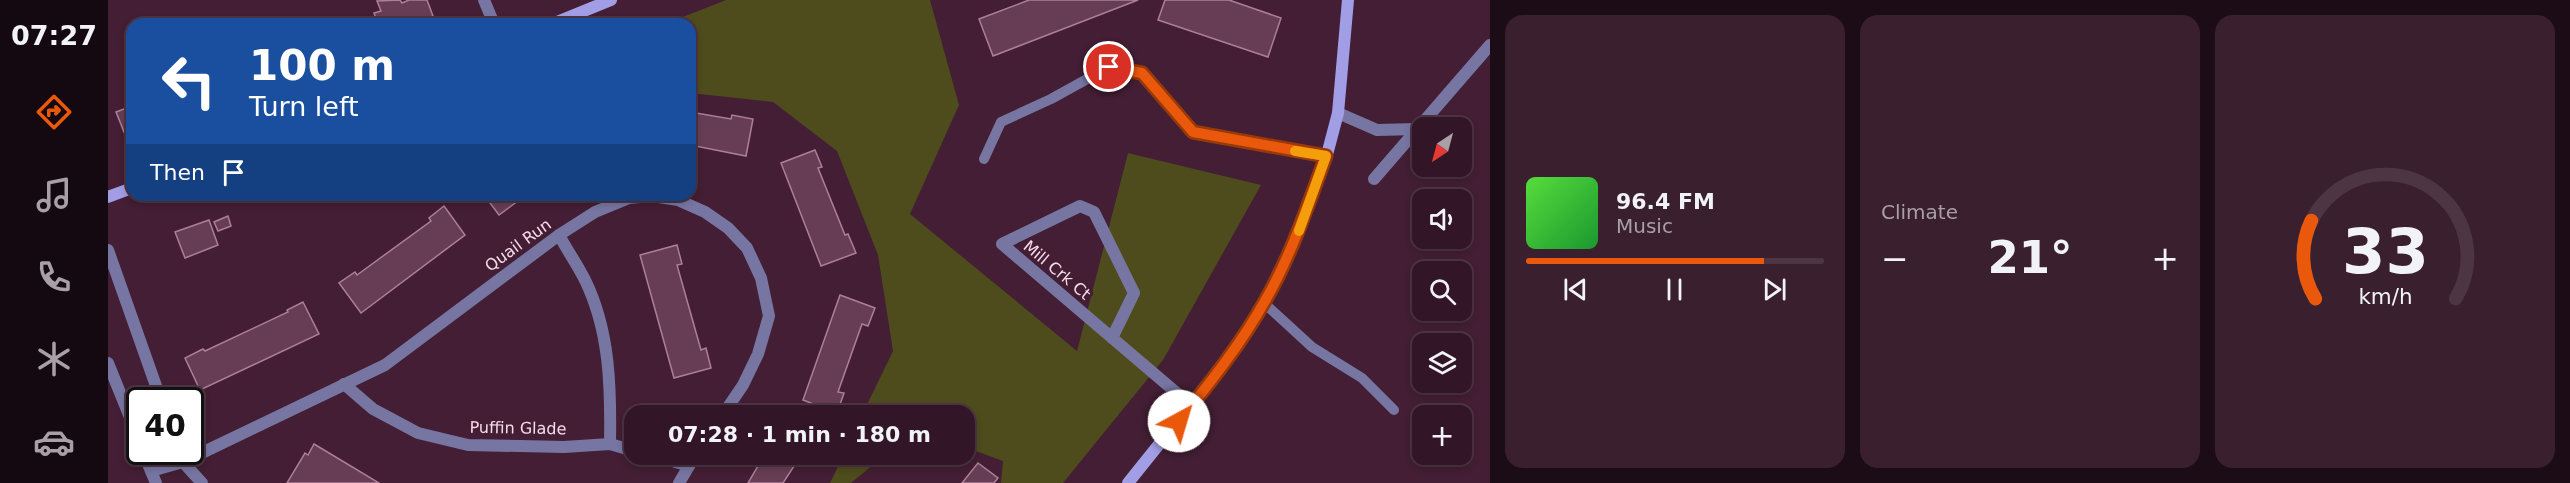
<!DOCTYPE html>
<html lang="en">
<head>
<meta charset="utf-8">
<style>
  body { margin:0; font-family:"DejaVu Sans",sans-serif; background:#3a1f2f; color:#f1f3f6; height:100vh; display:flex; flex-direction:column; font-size:22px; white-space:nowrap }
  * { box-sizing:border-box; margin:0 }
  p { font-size:20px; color:#a89fa7 }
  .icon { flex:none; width:33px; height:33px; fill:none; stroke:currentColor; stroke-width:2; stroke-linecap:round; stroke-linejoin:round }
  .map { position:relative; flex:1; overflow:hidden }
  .panel { display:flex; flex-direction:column; gap:15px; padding:15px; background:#1c0c15; width:1080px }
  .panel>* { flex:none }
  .top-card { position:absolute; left:18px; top:18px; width:570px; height:183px; border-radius:18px; box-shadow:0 3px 9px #0003,0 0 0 2px #4d3544; background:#1a4fa0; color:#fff; overflow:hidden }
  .needle { width:39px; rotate:216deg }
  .tools { position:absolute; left:1304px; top:117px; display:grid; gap:12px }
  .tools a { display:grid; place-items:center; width:60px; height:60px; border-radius:12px; background:#321627; box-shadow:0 3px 9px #0003,0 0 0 2px #4d3544; font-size:30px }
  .speed { position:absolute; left:18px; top:387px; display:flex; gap:12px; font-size:30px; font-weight:700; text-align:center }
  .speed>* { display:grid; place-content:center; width:78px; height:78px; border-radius:50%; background:#321627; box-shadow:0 3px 9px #0003,0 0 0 2px #4d3544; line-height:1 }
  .speed .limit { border:3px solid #111; border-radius:9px; background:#fff; color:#111 }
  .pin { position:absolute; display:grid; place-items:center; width:51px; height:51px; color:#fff; margin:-26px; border:3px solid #fff; border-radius:50%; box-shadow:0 2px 6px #0007 }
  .me { position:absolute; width:66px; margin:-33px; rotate:39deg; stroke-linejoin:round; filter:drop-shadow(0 0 4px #0008) }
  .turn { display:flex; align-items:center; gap:21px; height:126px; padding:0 24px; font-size:27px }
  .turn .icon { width:78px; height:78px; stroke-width:2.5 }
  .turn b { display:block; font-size:42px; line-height:51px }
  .then { display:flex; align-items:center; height:57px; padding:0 24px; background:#0003; gap:12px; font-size:22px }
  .big { font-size:45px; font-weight:700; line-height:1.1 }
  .panel .widget { flex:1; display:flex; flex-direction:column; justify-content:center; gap:9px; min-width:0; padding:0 21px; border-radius:18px; background:#3a1f2f }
  .panel .dial { align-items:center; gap:0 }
  .dial svg { height:156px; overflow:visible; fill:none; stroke:#4d3544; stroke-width:7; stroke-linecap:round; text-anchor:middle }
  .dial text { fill:#f1f3f6; stroke:none }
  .song { display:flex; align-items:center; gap:18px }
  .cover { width:72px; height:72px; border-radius:9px; background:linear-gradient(135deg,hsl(110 70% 55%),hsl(130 70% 35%)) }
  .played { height:6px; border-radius:3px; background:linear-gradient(90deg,#ea580c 80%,#4d3544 80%) }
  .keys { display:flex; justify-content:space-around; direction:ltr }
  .heat { display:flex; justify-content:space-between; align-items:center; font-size:33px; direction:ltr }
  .panel .tiles { flex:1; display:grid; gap:15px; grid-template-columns:repeat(3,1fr) }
  .trip { position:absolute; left:516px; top:405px; width:351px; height:60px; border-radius:18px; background:#321627; box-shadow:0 3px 9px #0003,0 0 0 2px #4d3544; font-weight:700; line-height:60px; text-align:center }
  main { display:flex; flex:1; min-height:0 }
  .tab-bar { display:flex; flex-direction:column; width:108px; justify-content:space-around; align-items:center; background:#140910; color:#a89fa7 }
  .tab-bar .icon { width:42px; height:42px }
  .tab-bar .on { color:#ea580c }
  .tab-bar b { font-size:27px; color:#f1f3f6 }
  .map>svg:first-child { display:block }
</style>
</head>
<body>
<main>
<nav class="tab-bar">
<b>07:27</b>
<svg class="icon on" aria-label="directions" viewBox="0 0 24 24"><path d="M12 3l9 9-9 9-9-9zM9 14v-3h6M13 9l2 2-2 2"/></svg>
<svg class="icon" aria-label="music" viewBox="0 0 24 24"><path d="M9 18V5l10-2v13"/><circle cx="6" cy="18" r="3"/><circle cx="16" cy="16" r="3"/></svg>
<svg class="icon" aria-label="phone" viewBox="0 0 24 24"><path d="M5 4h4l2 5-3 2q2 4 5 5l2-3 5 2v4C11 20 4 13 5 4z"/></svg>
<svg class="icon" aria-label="climate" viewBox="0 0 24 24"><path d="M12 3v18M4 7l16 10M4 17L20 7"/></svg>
<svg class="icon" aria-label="car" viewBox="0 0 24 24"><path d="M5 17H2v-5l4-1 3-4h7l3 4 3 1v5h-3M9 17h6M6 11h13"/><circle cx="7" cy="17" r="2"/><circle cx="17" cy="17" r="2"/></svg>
</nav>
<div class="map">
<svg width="1382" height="483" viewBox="0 0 1382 483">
  <rect width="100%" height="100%" fill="#431e34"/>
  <g fill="#4e4b1c">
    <polygon points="618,0 822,0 851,105 802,214 969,351 1020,153 1153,185 1055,360 955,483 893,483 895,461 857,447 856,416 754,415 785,351 770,255 729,151 665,102 582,93 582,24 557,24"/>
    <polygon points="736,454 777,454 777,455 743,483 722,483"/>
  </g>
  <g fill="#663d55" stroke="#ad7f98" stroke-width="1.5">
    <polygon points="292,0 294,3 301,0 319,0 325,16 302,24 270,24 266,13 273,11 269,1"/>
    <polygon points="921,0 1030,0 885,56 871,19"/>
    <polygon points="1057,0 1121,0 1173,18 1160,57 1050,20"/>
    <polygon points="24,106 24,129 16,132 8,112"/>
    <polygon points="582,112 623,119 624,115 645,119 638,156 582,145"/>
    <polygon points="707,150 714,167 710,168 737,235 740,234 748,253 713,266 673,163"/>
    <polygon points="376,195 418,195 391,215"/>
    <polygon points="336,206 357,235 253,313 231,283 247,272 249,275 323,221 321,218"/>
    <polygon points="120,216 123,226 110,231 106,222"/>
    <polygon points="101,220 110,245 77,258 67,232"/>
    <polygon points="569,245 574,264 569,265 593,350 598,348 603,368 566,378 532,255"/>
    <polygon points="732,295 767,308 760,326 754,324 730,392 736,393 729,413 695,400"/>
    <polygon points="195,302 211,334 92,390 77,358 95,349 97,351 180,312 179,310"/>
    <polygon points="206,444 271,483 179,483 197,453 200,455"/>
    <polygon points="657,454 699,454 692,466 688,463 675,483 640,483"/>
    <polygon points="870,463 890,478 886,483 854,483"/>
  </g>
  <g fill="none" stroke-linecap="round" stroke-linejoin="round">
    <g stroke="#7776a3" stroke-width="10">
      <polyline points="876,159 893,122 943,99 1001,67 1034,73 1085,132 1218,156"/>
      <polyline points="1156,303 1204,347 1254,378 1286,410"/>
    </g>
    <g stroke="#7776a3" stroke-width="12">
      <polyline points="376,0 386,24"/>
      <polyline points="1230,113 1269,130 1309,129"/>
      <polyline points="1266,179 1382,45"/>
      <path d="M451 235C459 250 469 264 477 280 502 331 503 388 502 444"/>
      <polyline points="0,250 53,400"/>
      <polyline points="1004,338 1026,293 986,212 972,206 894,244 1084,406"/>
      <polyline points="0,363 32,442"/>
      <polyline points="236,384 265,409 310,433 360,445 456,447 502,444 526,451"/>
      <polyline points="35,452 48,483"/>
      <polyline points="71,452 75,462 94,483"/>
      <polyline points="541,454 581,466"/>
      <polyline points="43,471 75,462 277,365 451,235 487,212 521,198 544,196 570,200 597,212 620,228 639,248 653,278 661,316 650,354 635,385 614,416"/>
      <polyline points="571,483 588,454"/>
    </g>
    <g stroke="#a19ee6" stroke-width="12">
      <polyline points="444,24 503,0"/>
      <polyline points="0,197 24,188"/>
      <polyline points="1020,483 1125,352 1157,301 1192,228 1220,151 1230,113 1240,0"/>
    </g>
  </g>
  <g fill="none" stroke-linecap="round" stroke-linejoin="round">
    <g stroke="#983908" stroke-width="15">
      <path id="route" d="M1001 67 1034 73 1085 132 1218 156C1200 205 1183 256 1157 301 1133 344 1102 383 1071 421"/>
    </g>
    <use href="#route" stroke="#ea580c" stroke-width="10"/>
    <polyline stroke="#f59e0b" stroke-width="10" points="1187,151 1218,156 1191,231"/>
  </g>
  <g text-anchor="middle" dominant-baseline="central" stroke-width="6" stroke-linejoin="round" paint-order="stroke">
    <g font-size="16" fill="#f6dcea" stroke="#431e34">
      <text transform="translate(410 245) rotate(-36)">Quail Run</text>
      <text transform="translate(949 270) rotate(40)">Mill Crk Ct</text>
      <text transform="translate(410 428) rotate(1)">Puffin Glade</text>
    </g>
  </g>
</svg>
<div class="tools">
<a><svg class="needle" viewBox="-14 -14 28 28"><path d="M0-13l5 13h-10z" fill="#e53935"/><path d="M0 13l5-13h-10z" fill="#a89fa7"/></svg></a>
<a><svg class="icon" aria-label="sound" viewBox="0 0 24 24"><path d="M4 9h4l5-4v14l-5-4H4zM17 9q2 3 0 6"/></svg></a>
<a><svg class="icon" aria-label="search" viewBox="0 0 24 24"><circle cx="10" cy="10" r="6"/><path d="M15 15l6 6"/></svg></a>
<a><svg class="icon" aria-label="layers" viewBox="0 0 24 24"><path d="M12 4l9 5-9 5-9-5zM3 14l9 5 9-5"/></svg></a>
<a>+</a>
</div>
<div class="speed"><div class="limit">40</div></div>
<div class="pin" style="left:1001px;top:67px;background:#d93025"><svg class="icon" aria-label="arrive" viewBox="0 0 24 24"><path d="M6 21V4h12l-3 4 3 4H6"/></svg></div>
<svg class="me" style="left:1071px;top:421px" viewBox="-20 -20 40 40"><circle r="19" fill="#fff"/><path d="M0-13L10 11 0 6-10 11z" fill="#ea580c"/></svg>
<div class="trip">07:28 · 1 min · 180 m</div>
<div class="top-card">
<div class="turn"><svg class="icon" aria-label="left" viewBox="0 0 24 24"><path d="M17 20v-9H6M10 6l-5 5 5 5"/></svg><div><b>100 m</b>Turn left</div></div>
<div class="then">Then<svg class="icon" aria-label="arrive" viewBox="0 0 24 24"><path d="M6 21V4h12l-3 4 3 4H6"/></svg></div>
</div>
</div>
<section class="panel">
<div class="tiles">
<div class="widget">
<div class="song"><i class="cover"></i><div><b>96.4 FM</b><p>Music</p></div></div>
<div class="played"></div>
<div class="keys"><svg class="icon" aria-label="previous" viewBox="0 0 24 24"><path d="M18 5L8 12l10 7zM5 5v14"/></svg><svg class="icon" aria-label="pause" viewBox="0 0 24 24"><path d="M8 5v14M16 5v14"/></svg><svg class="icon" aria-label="next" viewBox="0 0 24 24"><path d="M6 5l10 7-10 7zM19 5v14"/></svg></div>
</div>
<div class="widget"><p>Climate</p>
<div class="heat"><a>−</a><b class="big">21°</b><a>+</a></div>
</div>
<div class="widget dial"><svg viewBox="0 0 100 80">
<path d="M14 69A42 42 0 1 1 86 69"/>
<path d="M14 69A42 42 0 0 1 12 29" stroke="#ea580c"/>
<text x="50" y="56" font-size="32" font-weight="700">33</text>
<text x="50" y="72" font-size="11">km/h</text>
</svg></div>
</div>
</section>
</main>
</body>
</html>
